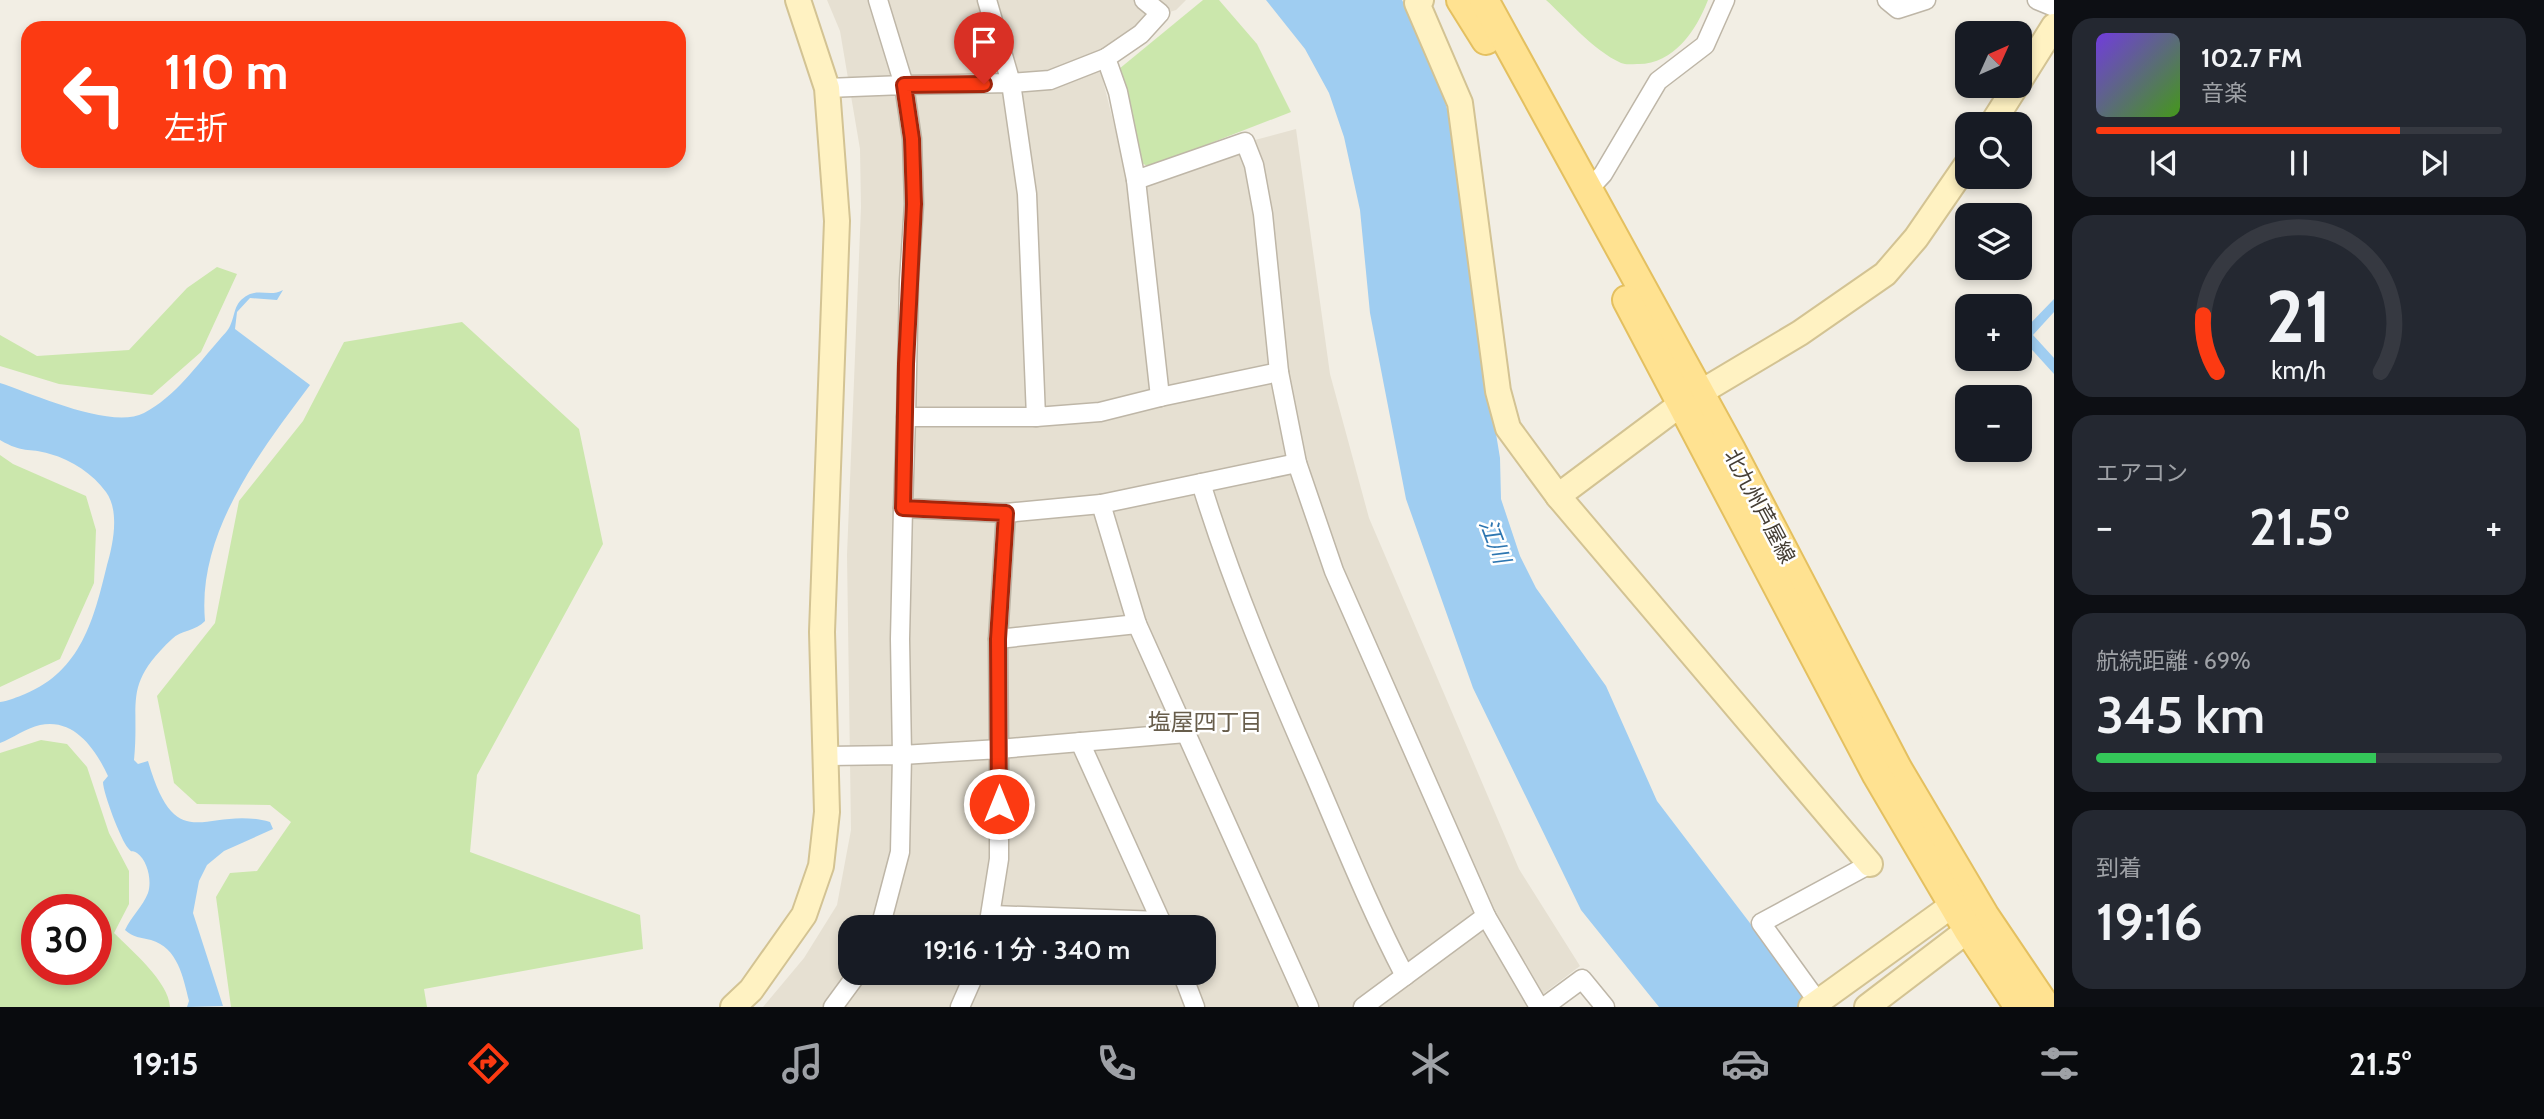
<!DOCTYPE html>
<html lang="ja">
<head>
<meta charset="utf-8">
<style>
  body { margin:0; font-family:Cabin,"Noto Sans JP",sans-serif; background:#242831; color:#f1f3f6; height:100vh; display:flex; flex-direction:column; font-size:26px; white-space:nowrap }
  * { box-sizing:border-box; margin:0 }
  p { font-size:23px; color:#9ea1a6 }
  .icon { flex:none; width:38px; height:38px; fill:none; stroke:currentColor; stroke-width:2; stroke-linecap:round; stroke-linejoin:round }
  .map { position:relative; flex:1; overflow:hidden }
  .side { display:flex; flex-direction:column; gap:18px; padding:18px; background:#0d0f14; width:490px }
  .side>* { flex:none }
  .guide { position:absolute; left:21px; top:21px; width:665px; height:147px; border-radius:21px; box-shadow:0 4px 10px #0003; background:#fc3a12; color:#fff; overflow:hidden }
  .needle { width:46px; rotate:45deg }
  .buttons { position:absolute; left:1955px; top:21px; display:grid; gap:14px }
  .buttons a { display:grid; place-items:center; width:77px; height:77px; border-radius:14px; background:#171b24; box-shadow:0 4px 10px #0003; font-size:35px }
  .speed { position:absolute; left:21px; top:894px; display:flex; gap:14px; font-size:35px; font-weight:700; text-align:center }
  .speed>* { display:grid; place-content:center; width:91px; height:91px; border-radius:50%; background:#171b24; box-shadow:0 4px 10px #0003; line-height:1 }
  .speed .limit { border:10px solid #d22; background:#fff; color:#111 }
  .pin { position:absolute; display:grid; place-items:center; width:60px; height:60px; color:#fff; margin:-72px -30px; border-radius:50% 50% 50% 0; rotate:-45deg; box-shadow:0 0 7px #0007 }
  .pin .icon { rotate:45deg }
  .me { position:absolute; width:77px; margin:-38px; rotate:0deg; stroke-linejoin:round; filter:drop-shadow(0 0 5px #0008) }
  .turn { display:flex; align-items:center; gap:24px; height:147px; padding:0 28px; font-size:32px }
  .turn .icon { width:91px; height:91px; stroke-width:2.5 }
  .turn b { display:block; font-size:49px; line-height:60px }
  .big { font-size:52px; font-weight:600; line-height:1.1 }
  .side .tile { flex:1; display:flex; flex-direction:column; justify-content:center; gap:10px; min-width:0; padding:0 24px; border-radius:21px; background:#242831 }
  .side .dial { align-items:center; gap:0 }
  .dial svg { height:182px; overflow:visible; fill:none; stroke:#363941; stroke-width:7; stroke-linecap:round; text-anchor:middle }
  .dial text { fill:#f1f3f6; stroke:none }
  .song { display:flex; align-items:center; gap:21px }
  .cover { width:84px; height:84px; border-radius:10px; background:linear-gradient(135deg,hsl(260 70% 55%),hsl(100 70% 35%)) }
  .played { height:7px; border-radius:4px; background:linear-gradient(90deg,#fc3a12 75%,#363941 75%) }
  .keys { display:flex; justify-content:space-around; direction:ltr }
  .heat { display:flex; justify-content:space-between; align-items:center; font-size:38px; direction:ltr }
  .charge { height:10px; border-radius:5px; background:linear-gradient(90deg,#34c759 69%,#363941 0) }
  .trip { position:absolute; left:838px; top:915px; width:378px; height:70px; border-radius:21px; background:#171b24; box-shadow:0 4px 10px #0003; font-weight:600; line-height:70px; text-align:center }
  .tabs { display:flex; height:112px; justify-content:space-around; align-items:center; background:#090b0e; color:#9ea1a6 }
  .tabs .icon { width:49px; height:49px }
  .tabs .selected { color:#fc3a12 }
  .tabs b { font-size:32px; color:#f1f3f6 }
  main { display:flex; flex:1; min-height:0 }
  .map>svg:first-child { display:block }
</style>
</head>
<body>
<main>
<div class="map">
<svg width="2054" height="1007" viewBox="0 0 2054 1007">
  <rect width="100%" height="100%" fill="#f2eee4"/>
  <path fill="#e6e0d2" fill-rule="evenodd" d="M827 0H1186L1176 10 1144 20 1097 57 1131 192 1234 153 1255 140 1296 129 1330 374 1369 518 1519 869 1580 966 1526 1007H763L804 958 837 905 851 830 847 555 861 207 860 149 840 31ZM850 928H1204V973H850Z"/>
  <g fill="#cbe7ac" fill-rule="evenodd">
    <polygon points="1203,0 1219,0 1257,44 1291,112 1149,167 1140,162 1119,69"/>
    <path d="M1546 0H1708C1696 31 1673 65 1637 64 1632 64 1626 65 1621 63 1593 50 1568 20 1546 0Z"/>
    <polygon points="217,267 237,274 201,352 152,395 59,384 0,366 0,335 37,356 129,350 187,288"/>
    <polygon points="462,322 579,429 603,544 477,775 470,852 640,915 643,949 424,989 427,1007 231,1007 216,897 230,873 257,871 291,822 270,805 197,804 174,783 157,696 215,623 239,501 303,421 344,342"/>
    <polygon points="0,455 13,464 86,496 96,530 94,583 60,659 0,687"/>
    <path d="M41 740 67 744 87 767 109 833 129 871V904L114 933C131 950 169 982 170 1007H0V753ZM37 910H96V970H37Z"/>
  </g>
  <g fill="#9fcdf1">
    <polygon points="1266,0 1402,0 1434,63 1457,144 1471,282 1500,458 1501,499 1520,556 1536,588 1606,686 1657,801 1814,1007 1659,1007 1581,910 1473,688 1406,499 1370,313 1360,210 1344,137 1329,93 1305,49"/>
    <path d="M283 290 277 300 250 298 237 312 235 329 310 385C260 452 197 532 205 621 196 631 181 630 172 639 122 686 140 701 134 760L138 764 148 761C177 861 206 804 270 822L273 829 224 851 207 865 199 881 193 913 223 1006 187 1007 189 1001C183 977 178 948 151 940 142 938 132 937 125 930 131 917 143 906 148 893 152 881 148 861 137 853 130 849 133 854 128 848 121 840 103 793 103 782L108 776C95 748 74 718 40 725 26 728 13 738 0 743V702C9 701 17 697 25 694 81 671 94 619 107 565 113 545 120 511 106 492 93 474 72 460 50 454 27 447 24 454 0 440V383C34 394 111 430 144 413 175 397 197 365 220 339 223 335 228 331 230 326 236 314 233 303 248 295 260 289 271 297 283 290Z"/>
    <polygon points="2054,299 2054,312 2033,335 2054,358 2054,374 2023,340 2022,332"/>
  </g>
  <g fill="none" stroke-linecap="round" stroke-linejoin="round">
    <g stroke="#beb6a7" stroke-width="21">
      <g id="street">
        <polyline points="878,0 904,85 1011,83 1027,194 1036,417 1100,412 1160,397 1136,180"/>
        <polyline points="987,0 1011,83 1050,80 1106,58"/>
        <polyline points="1144,0 1160,13 1141,34 1106,58 1118,92 1136,180 1245,142 1254,165 1263,214 1279,372 1297,463 1334,571 1486,916"/>
        <polyline points="1887,0 1898,9 1926,0"/>
        <polyline points="2037,0 2054,7"/>
        <polyline points="827,88 904,85 912,139 914,204 909,281 906,417 1036,417"/>
        <polyline points="1590,188 1603,174 1658,81 1705,45 1725,0"/>
        <polyline points="1160,397 1279,372"/>
        <polyline points="906,417 903,508 1006,513 1101,504 1297,463"/>
        <path d="M1201 483C1232 584 1273 680 1315 776 1344 844 1371 911 1405 976"/>
        <polyline points="1101,504 1137,624 1309,1007"/>
        <polyline points="903,508 900,639 902,755 999,749 999,859 988,928"/>
        <polyline points="1006,513 998,639 1137,624"/>
        <polyline points="998,639 999,749 1186,733"/>
        <polyline points="1080,742 1164,928"/>
        <polyline points="828,756 902,755 900,852 880,928"/>
        <polyline points="992,915 1161,921"/>
        <polyline points="1182,973 1195,1007"/>
        <polyline points="1818,1002 1761,923 1870,864"/>
        <polyline points="833,1007 858,973"/>
        <polyline points="960,1007 975,973"/>
        <polyline points="1363,1007 1486,916 1539,1007"/>
        <polyline points="1544,1007 1582,979 1605,1007"/>
      </g>
    </g>
    <g stroke="#d3c393" stroke-width="28">
      <g id="secondary">
        <polyline points="1421,0 1417,3 1460,103 1498,391 1508,428 1558,496 1870,864"/>
        <polyline points="2020,80 2054,26"/>
        <polyline points="1992,124 2016,86"/>
        <polyline points="1558,496 1681,404 1800,333 1885,274 1916,238 1967,164"/>
        <polyline points="733,1007 751,990 804,915 821,866 827,812 822,632 837,221 827,88 798,0"/>
        <polyline points="1811,1007 1954,904"/>
        <polyline points="1867,1007 1968,930"/>
      </g>
    </g>
    <g stroke="#e4c060" stroke-width="32">
      <g id="primary">
        <polyline points="1461,0 1486,40"/>
        <polyline points="1484,0 1731,450 1897,768 1984,915 2046,1007"/>
        <polyline points="1627,300 1877,775 1968,930 2019,1007"/>
      </g>
    </g>
    <use href="#street" stroke="#fff" stroke-width="18"/>
    <use href="#secondary" stroke="#fff2c2" stroke-width="24"/>
    <use href="#primary" stroke="#ffe291" stroke-width="28"/>
  </g>
  <g fill="none" stroke-linecap="round" stroke-linejoin="round">
    <g stroke="#a4260c" stroke-width="18">
      <polyline id="route" points="984,84 904,85 912,139 914,204 906,364 903,508 1006,513 998,639 999,804"/>
    </g>
    <use href="#route" stroke="#fc3a12" stroke-width="12"/>
  </g>
  <g text-anchor="middle" dominant-baseline="central" stroke-width="5" stroke-linejoin="round" paint-order="stroke">
    <g font-size="21" fill="#453e34" stroke="#fff">
      <text transform="translate(1760 506) rotate(62)">北九州芦屋線</text>
    </g>
    <g font-size="23" font-style="italic" fill="#2d76b1" stroke="#fff">
      <text transform="translate(1495 541) rotate(69)">江川</text>
    </g>
    <g font-size="23" fill="#675d4b" stroke="#fff">
      <text x="1205" y="722">塩屋四丁目</text>
    </g>
  </g>
</svg>
<div class="buttons">
<a><svg class="needle" viewBox="-14 -14 28 28"><path d="M0-13l5 13h-10z" fill="#e53935"/><path d="M0 13l5-13h-10z" fill="#9ea1a6"/></svg></a>
<a><svg class="icon" aria-label="search" viewBox="0 0 24 24"><circle cx="10" cy="10" r="6"/><path d="M15 15l6 6"/></svg></a>
<a><svg class="icon" aria-label="layers" viewBox="0 0 24 24"><path d="M12 4l9 5-9 5-9-5zM3 14l9 5 9-5"/></svg></a>
<a>+</a>
<a>−</a>
</div>
<div class="speed"><div class="limit">30</div></div>
<div class="pin" style="left:984px;top:84px;background:#d93025"><svg class="icon" aria-label="arrive" viewBox="0 0 24 24"><path d="M6 21V4h12l-3 4 3 4H6"/></svg></div>
<svg class="me" style="left:999px;top:804px" viewBox="-20 -20 40 40"><circle r="17" fill="#fc3a12" stroke="#fff" stroke-width="3"/><path d="M0-11L8 9 0 5-8 9z" fill="#fff"/></svg>
<div class="trip">19:16 · 1 分 · 340 m</div>
<div class="guide">
<div class="turn"><svg class="icon" aria-label="left" viewBox="0 0 24 24"><path d="M17 20v-9H6M10 6l-5 5 5 5"/></svg><div><b>110 m</b>左折</div></div>
</div>
</div>
<section class="side">
<div class="tile">
<div class="song"><i class="cover"></i><div><b>102.7 FM</b><p>音楽</p></div></div>
<div class="played"></div>
<div class="keys"><svg class="icon" aria-label="previous" viewBox="0 0 24 24"><path d="M18 5L8 12l10 7zM5 5v14"/></svg><svg class="icon" aria-label="pause" viewBox="0 0 24 24"><path d="M8 5v14M16 5v14"/></svg><svg class="icon" aria-label="next" viewBox="0 0 24 24"><path d="M6 5l10 7-10 7zM19 5v14"/></svg></div>
</div>
<div class="tile dial"><svg viewBox="0 0 100 80">
<path d="M14 69A42 42 0 1 1 86 69"/>
<path d="M14 69A42 42 0 0 1 8 44" stroke="#fc3a12"/>
<text x="50" y="56" font-size="32" font-weight="700">21</text>
<text x="50" y="72" font-size="11">km/h</text>
</svg></div>
<div class="tile"><p>エアコン</p>
<div class="heat"><a>−</a><b class="big">21.5°</b><a>+</a></div>
</div>
<div class="tile"><p>航続距離 · 69%</p><b class="big">345 km</b><div class="charge"></div></div>
<div class="tile"><p>到着</p><b class="big">19:16</b></div>
</section>
</main>
<nav class="tabs">
<b>19:15</b>
<svg class="icon selected" aria-label="directions" viewBox="0 0 24 24"><path d="M12 3l9 9-9 9-9-9zM9 14v-3h6M13 9l2 2-2 2"/></svg>
<svg class="icon" aria-label="music" viewBox="0 0 24 24"><path d="M9 18V5l10-2v13"/><circle cx="6" cy="18" r="3"/><circle cx="16" cy="16" r="3"/></svg>
<svg class="icon" aria-label="phone" viewBox="0 0 24 24"><path d="M5 4h4l2 5-3 2q2 4 5 5l2-3 5 2v4C11 20 4 13 5 4z"/></svg>
<svg class="icon" aria-label="climate" viewBox="0 0 24 24"><path d="M12 3v18M4 7l16 10M4 17L20 7"/></svg>
<svg class="icon" aria-label="car" viewBox="0 0 24 24"><path d="M5 17H2v-5l4-1 3-4h7l3 4 3 1v5h-3M9 17h6M6 11h13"/><circle cx="7" cy="17" r="2"/><circle cx="17" cy="17" r="2"/></svg>
<svg class="icon" aria-label="filters" viewBox="0 0 24 24"><path d="M4 7h16M4 17h16"/><circle cx="9" cy="7" r="2"/><circle cx="15" cy="17" r="2"/></svg>
<b>21.5°</b>
</nav>
</body>
</html>
